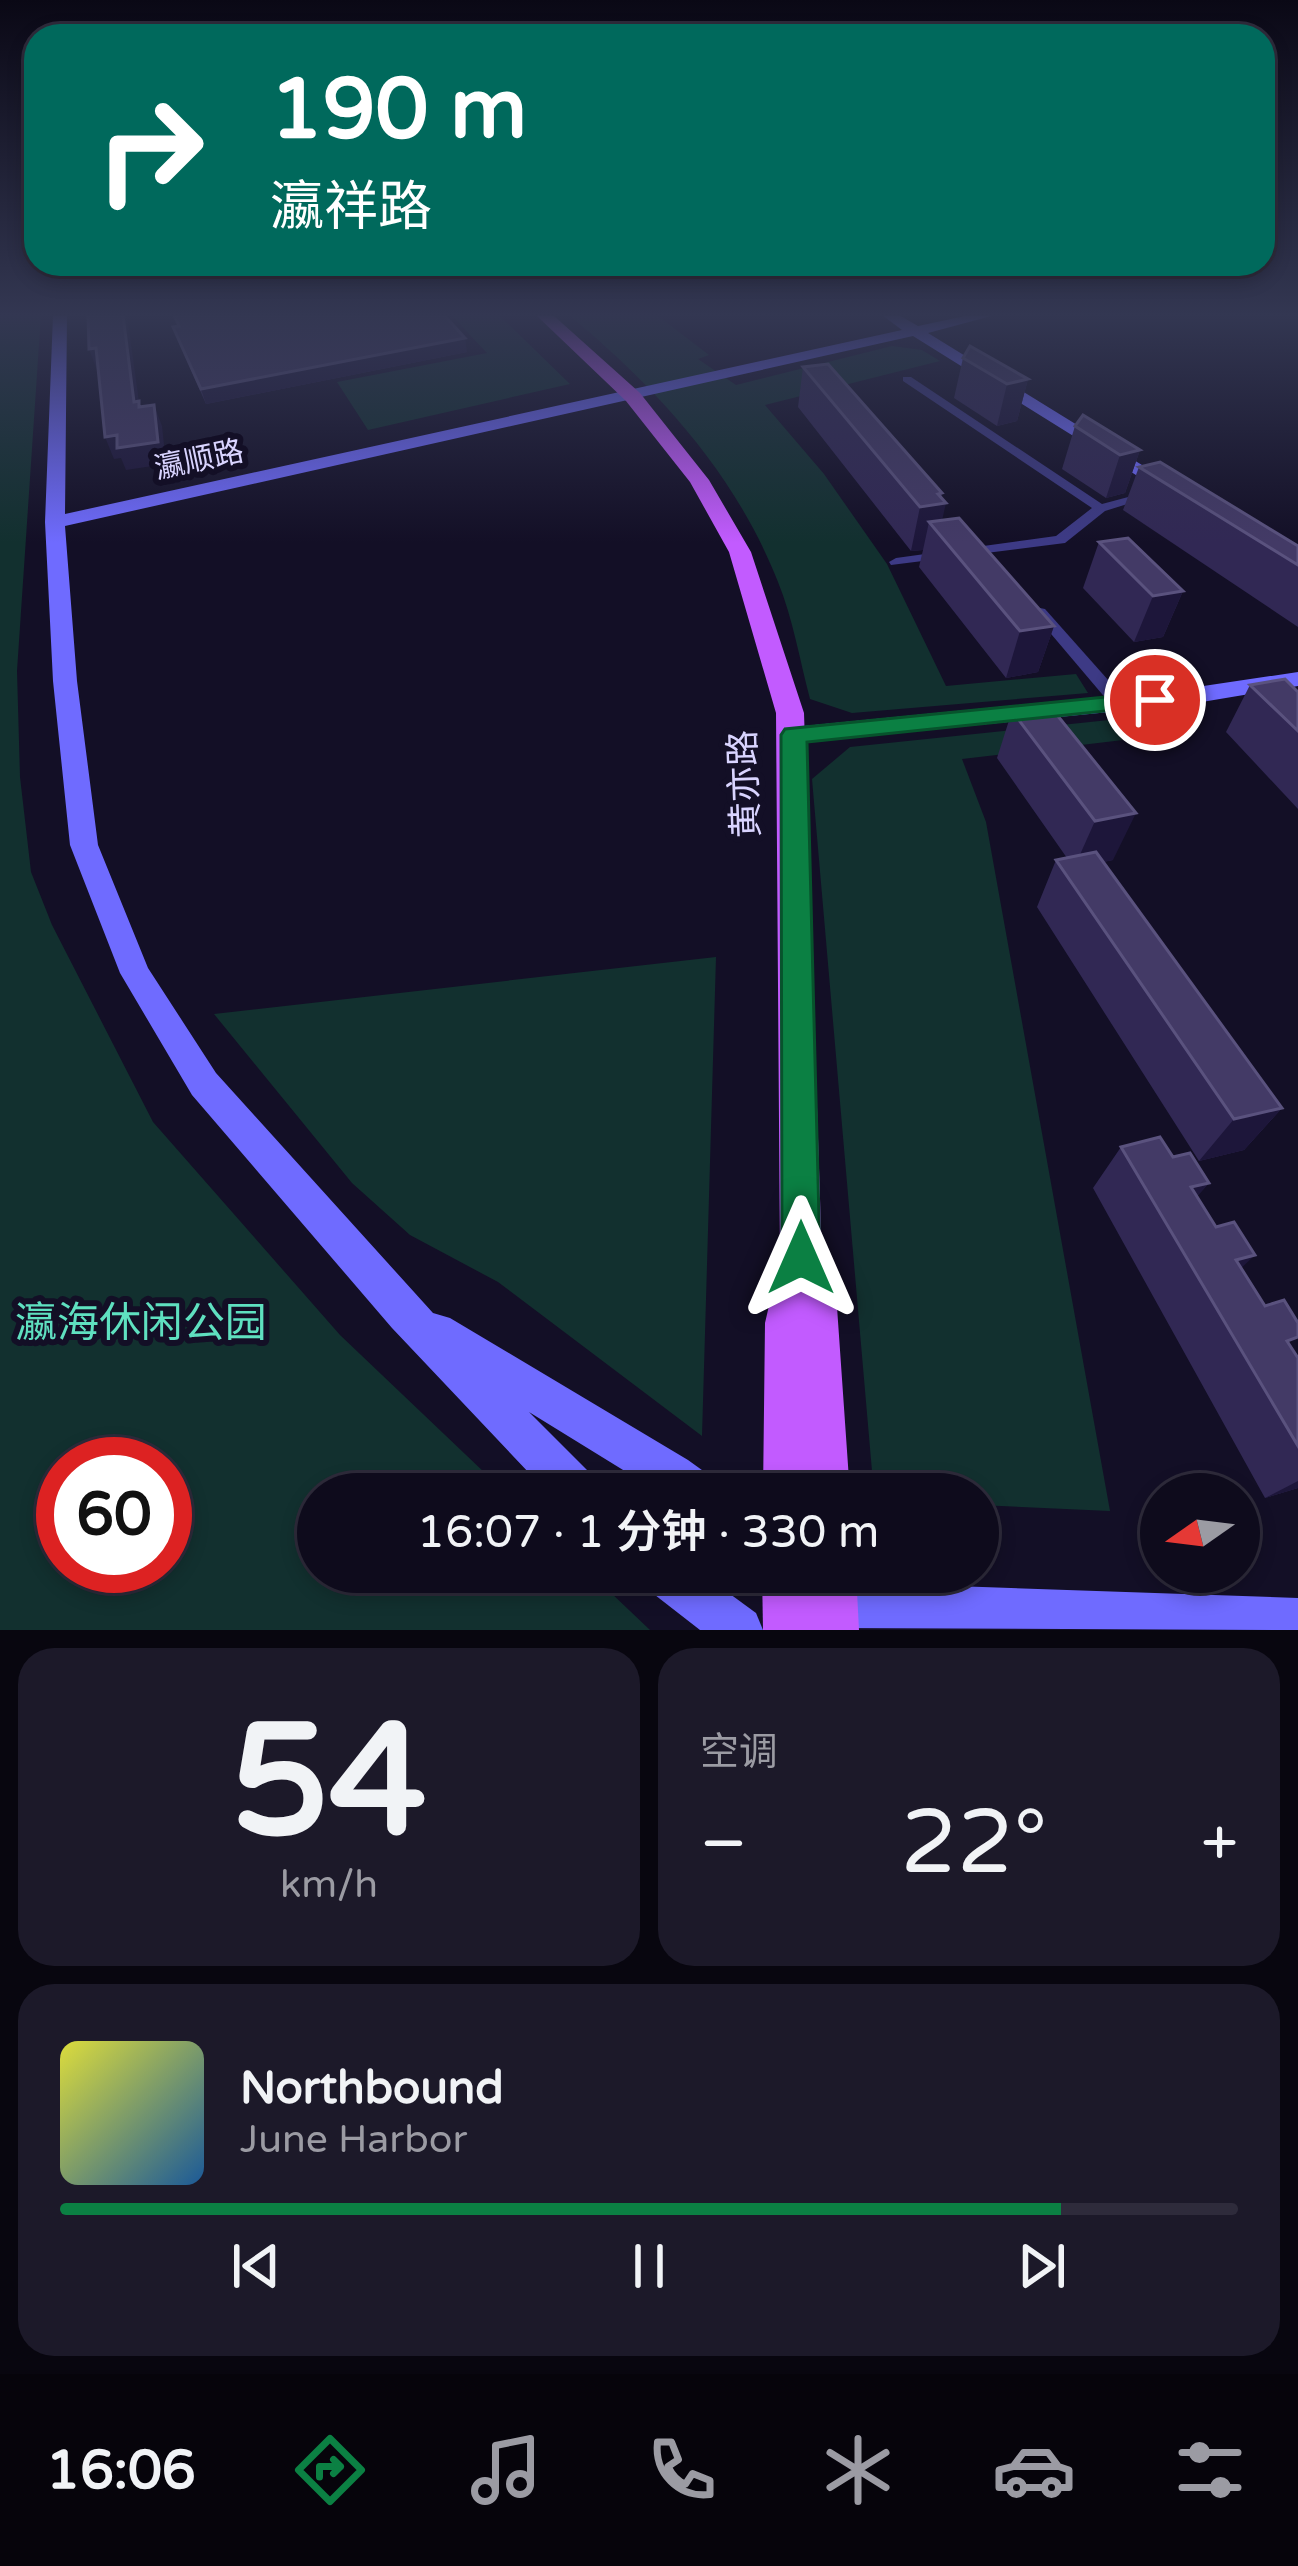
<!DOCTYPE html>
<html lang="zh">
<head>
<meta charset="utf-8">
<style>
  body { margin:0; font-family:"Varela Round","Noto Sans SC",sans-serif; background:#1c1929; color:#f1f3f6; height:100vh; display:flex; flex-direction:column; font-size:45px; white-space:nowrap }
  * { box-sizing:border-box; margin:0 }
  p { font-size:39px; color:#9b9ba3 }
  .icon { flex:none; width:66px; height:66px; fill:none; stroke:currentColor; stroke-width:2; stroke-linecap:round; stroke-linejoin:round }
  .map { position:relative; height:1630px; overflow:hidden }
  .side { display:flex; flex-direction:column; gap:18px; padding:18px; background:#08060f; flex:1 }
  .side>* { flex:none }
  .hud { position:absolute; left:24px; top:24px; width:1251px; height:252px; border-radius:36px; box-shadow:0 6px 18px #0003,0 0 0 3px #2e2b3b; background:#00695c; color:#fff; overflow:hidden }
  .needle { width:78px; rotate:256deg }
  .tools { position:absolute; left:1140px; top:1473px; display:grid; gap:24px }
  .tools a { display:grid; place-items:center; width:120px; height:120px; border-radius:50%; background:#0e0b1c; box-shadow:0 6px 18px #0003,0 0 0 3px #2e2b3b; font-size:60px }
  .speed { position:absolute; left:36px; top:1437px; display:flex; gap:24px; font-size:60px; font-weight:700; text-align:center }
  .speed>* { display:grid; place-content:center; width:156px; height:156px; border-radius:50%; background:#0e0b1c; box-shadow:0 6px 18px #0003,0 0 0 3px #2e2b3b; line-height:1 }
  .speed .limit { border:18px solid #d22; background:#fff; color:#111 }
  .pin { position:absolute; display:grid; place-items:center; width:102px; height:102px; color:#fff; margin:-51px; border:6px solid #fff; border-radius:50%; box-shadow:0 3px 12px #0007 }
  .me { position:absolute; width:132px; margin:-66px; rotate:0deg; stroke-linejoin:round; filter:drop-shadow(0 0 9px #0008) }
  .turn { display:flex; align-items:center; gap:42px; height:252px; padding:0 48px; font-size:54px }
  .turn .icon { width:156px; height:156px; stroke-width:2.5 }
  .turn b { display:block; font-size:84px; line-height:102px }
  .big { font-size:90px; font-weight:600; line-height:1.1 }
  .side .widget { flex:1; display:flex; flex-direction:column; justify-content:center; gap:18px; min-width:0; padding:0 42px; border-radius:36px; background:#1c1929 }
  .side .dial { align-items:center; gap:0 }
  .dial b { font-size:156px; line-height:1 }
  .song { display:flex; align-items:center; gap:36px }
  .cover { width:144px; height:144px; border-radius:18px; background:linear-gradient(135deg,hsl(60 70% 55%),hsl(210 70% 35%)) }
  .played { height:12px; border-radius:6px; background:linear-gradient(90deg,#0b8043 85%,#2e2b3b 85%) }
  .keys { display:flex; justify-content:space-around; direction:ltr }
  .heat { display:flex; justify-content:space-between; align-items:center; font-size:66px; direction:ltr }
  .side .tiles { flex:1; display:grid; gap:18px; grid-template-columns:1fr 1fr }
  .widget:last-child { grid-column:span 2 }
  .trip { position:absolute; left:297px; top:1473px; width:702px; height:120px; border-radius:60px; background:#0e0b1c; box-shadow:0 6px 18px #0003,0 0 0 3px #2e2b3b; font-weight:600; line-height:120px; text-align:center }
  .tabs { display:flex; height:192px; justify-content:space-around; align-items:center; background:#06040b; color:#9b9ba3 }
  .tabs .icon { width:84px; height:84px }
  .tabs .active { color:#0b8043 }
  .tabs b { font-size:54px; color:#f1f3f6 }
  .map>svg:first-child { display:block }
</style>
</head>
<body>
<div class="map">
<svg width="1298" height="1630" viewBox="0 0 1298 1630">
  <rect width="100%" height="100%" fill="#130f26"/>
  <g fill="#12302f" fill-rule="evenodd">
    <path d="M0 315H41L17 671 20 777 31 872 52 925 153 1122 340 1335 507 1494H318V1572H589L650 1630H0ZM165 1464V1566H63V1464Z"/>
    <polygon points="451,315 499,315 570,384 368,430 337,382 487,353"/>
    <path d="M569 315H657L709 355 698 359 736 385 892 346 922 350 940 361 765 405 824 474 887 564 946 686 1076 674 1088 693 852 713 810 699C800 661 793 619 778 582 735 473 658 389 569 315Z"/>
    <polygon points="1109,720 1123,740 962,759 986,822 1110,1511 978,1505 978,1494 874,1494 812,779 850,747"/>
    <polygon points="716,957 702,1436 498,1282 410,1235 352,1183 214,1014"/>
  </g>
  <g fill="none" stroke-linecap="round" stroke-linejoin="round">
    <g fill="#3d3a85" fill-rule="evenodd">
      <polygon points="903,377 911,377 1102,504 1147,492 1153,496 1105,511 1065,543 891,565 889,562 896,558 1056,536 1092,508 903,381"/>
      <polygon points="1040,608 1045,609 1125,699 1127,703 1125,707 1113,707 1035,615 1033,612"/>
    </g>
    <g fill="#6f6bff" fill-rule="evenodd">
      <polygon points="53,315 67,315 65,514 902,330 882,315 899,315 918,326 970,315 995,315 928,333 1176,486 1160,490 913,336 65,526 77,681 98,845 148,968 216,1073 433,1313 450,1318 688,1460 713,1478 719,1494 662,1494 529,1412 595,1478 601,1494 549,1494 392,1328 192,1095 120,973 70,845 53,681 45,522"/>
      <polygon points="1298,672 1298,686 1190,704 794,743 781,735 794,727 1190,688"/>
      <polygon points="639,1572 700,1572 756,1613 763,1630 700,1630 646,1588"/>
      <path d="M769 1572H828L840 1582 1298 1598V1630L832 1628C807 1618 780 1598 769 1572Z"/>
    </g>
    <g fill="#c25bff" fill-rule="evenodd">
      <polygon points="536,315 553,315 640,393 709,480 751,552 804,713 822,1259 837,1307 850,1494 763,1494 765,1323 780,1258 776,713 729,552 690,482 626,401"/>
      <polygon points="762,1572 856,1572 859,1630 763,1630"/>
    </g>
  </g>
  <g fill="#312854">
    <polygon points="172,315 444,315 467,352 206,404 178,341 173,327 178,326"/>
    <polygon points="963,358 1028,379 1017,421 997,426 954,398"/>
    <polygon points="803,367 942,493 942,521 1054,626 1038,672 1006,678 919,567 923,550 911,551 798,407"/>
    <polygon points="1075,426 1140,450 1125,493 1106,498 1062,469"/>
    <polygon points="1139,467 1298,546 1298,627 1123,510"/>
    <polygon points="1099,542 1183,591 1163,637 1134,642 1083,588"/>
    <polygon points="1250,685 1298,692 1298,809 1226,732"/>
    <polygon points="1049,705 1113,860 1103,862 1282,1108 1244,1150 1199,1161 1037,907 1056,860 1067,858 997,758 1012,711"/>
    <polygon points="1121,1147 1173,1157 1209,1183 1197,1196 1298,1358 1298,1488 1265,1498 1093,1188"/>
  </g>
  <g fill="#1d163a">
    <polygon points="123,315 127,315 139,402 146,422 134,402"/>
    <polygon points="465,338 467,352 206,404 201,389"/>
    <polygon points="96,348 103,369 97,370 89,349"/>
    <polygon points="1028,379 1017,421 997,426 1007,384"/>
    <polygon points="154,405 162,426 166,464 126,470 121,458 114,459 105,437 117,435"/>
    <polygon points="1140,450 1125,493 1106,498 1120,455"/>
    <polygon points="942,493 940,504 946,503 939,534 929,522 923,550 911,551 920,507 938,494"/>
    <polygon points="1183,591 1163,637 1134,642 1153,596"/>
    <polygon points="1054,626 1038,672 1006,678 1020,631"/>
    <polygon points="1136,813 1113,860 1074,868 1095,821"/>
    <polygon points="1282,1108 1244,1150 1199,1161 1234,1119"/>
    <polygon points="1209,1183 1174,1222 1191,1187"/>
    <polygon points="1255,1255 1216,1292 1236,1260"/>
    <polygon points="1298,1481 1298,1488 1265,1498"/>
  </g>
  <g fill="#433a66" stroke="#5a527e" stroke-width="3">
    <polygon points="88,315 123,315 134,402 139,401 139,407 154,405 158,442 117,448 117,435 105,437 96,348 89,349"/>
    <polygon points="174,315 444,315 465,338 201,389 173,327 179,326"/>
    <polygon points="970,346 1028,379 1007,384 963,358"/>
    <polygon points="828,364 942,493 938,494 946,503 920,507 803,367"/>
    <polygon points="1083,415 1140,450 1120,455 1075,426"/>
    <polygon points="1160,462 1298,546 1298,565 1139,467"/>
    <polygon points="959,518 1054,626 1020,631 929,522"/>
    <polygon points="1128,538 1183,591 1153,596 1099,542"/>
    <polygon points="1285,679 1298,692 1298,731 1250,685"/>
    <polygon points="1049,705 1136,813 1095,821 1012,711"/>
    <polygon points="1096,852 1282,1108 1234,1119 1056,860"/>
    <polygon points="1160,1137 1173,1157 1190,1153 1209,1183 1191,1187 1216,1227 1234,1222 1255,1255 1236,1260 1265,1306 1284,1300 1298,1323 1298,1337 1287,1341 1298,1358 1298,1446 1121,1147"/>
  </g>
  <linearGradient id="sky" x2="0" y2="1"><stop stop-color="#0a0815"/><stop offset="0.58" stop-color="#333752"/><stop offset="1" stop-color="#333752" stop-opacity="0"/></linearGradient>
  <rect width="1298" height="543" fill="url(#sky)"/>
  <polygon fill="#0b8043" stroke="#07532c" stroke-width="3" points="1155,692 1163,694 1163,705 807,742 820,1258 815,1272 801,1277 787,1272 782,1258 781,735 785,729"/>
  <g text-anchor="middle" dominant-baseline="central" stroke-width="12" stroke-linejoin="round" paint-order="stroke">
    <g font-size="30" fill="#d9d4ff" stroke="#130f26">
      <text transform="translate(199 460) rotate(-12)">瀛顺路</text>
    </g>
    <g font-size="36" fill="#d9d4ff" stroke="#130f26">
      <text transform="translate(745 784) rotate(-92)">黄亦路</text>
    </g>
    <g font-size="42" fill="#5fe0c0" stroke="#130f26">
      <text x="141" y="1323">瀛海休闲公园</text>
    </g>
  </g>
</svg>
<div class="tools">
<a><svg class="needle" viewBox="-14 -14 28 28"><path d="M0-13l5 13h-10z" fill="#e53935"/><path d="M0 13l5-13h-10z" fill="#9b9ba3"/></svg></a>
</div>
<div class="speed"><div class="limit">60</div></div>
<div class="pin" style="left:1155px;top:700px;background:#d93025"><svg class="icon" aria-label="arrive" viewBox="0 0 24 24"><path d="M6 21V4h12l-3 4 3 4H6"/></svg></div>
<svg class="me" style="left:801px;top:1258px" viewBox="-20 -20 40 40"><path d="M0-17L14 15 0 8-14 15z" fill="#0b8043" stroke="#fff" stroke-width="4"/></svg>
<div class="trip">16:07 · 1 分钟 · 330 m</div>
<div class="hud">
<div class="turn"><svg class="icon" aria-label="right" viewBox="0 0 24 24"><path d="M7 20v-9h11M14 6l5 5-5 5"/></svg><div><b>190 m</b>瀛祥路</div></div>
</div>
</div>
<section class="side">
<div class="tiles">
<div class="widget dial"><b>54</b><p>km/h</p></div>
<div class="widget"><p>空调</p>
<div class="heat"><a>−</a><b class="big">22°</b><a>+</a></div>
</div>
<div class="widget">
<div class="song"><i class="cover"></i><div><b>Northbound</b><p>June Harbor</p></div></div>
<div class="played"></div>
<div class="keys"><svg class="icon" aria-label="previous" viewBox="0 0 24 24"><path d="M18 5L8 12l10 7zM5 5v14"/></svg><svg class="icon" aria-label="pause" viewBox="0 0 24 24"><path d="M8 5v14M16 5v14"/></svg><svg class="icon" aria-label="next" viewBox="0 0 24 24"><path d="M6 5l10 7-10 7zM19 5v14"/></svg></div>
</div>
</div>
</section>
<nav class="tabs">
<b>16:06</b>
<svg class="icon active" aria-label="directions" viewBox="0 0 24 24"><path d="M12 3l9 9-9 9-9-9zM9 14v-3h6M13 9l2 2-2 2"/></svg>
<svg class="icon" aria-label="music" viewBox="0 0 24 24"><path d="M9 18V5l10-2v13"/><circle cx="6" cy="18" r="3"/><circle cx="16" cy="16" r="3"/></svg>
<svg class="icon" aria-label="phone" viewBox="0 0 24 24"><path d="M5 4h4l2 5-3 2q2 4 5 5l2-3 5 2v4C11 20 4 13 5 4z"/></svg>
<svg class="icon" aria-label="climate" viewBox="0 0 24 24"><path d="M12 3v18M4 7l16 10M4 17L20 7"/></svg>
<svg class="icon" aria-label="car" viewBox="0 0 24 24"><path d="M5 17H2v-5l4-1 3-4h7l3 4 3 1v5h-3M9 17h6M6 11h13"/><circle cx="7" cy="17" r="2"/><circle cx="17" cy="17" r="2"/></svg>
<svg class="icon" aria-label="filters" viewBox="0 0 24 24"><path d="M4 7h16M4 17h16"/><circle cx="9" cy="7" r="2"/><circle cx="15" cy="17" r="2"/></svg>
</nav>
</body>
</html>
